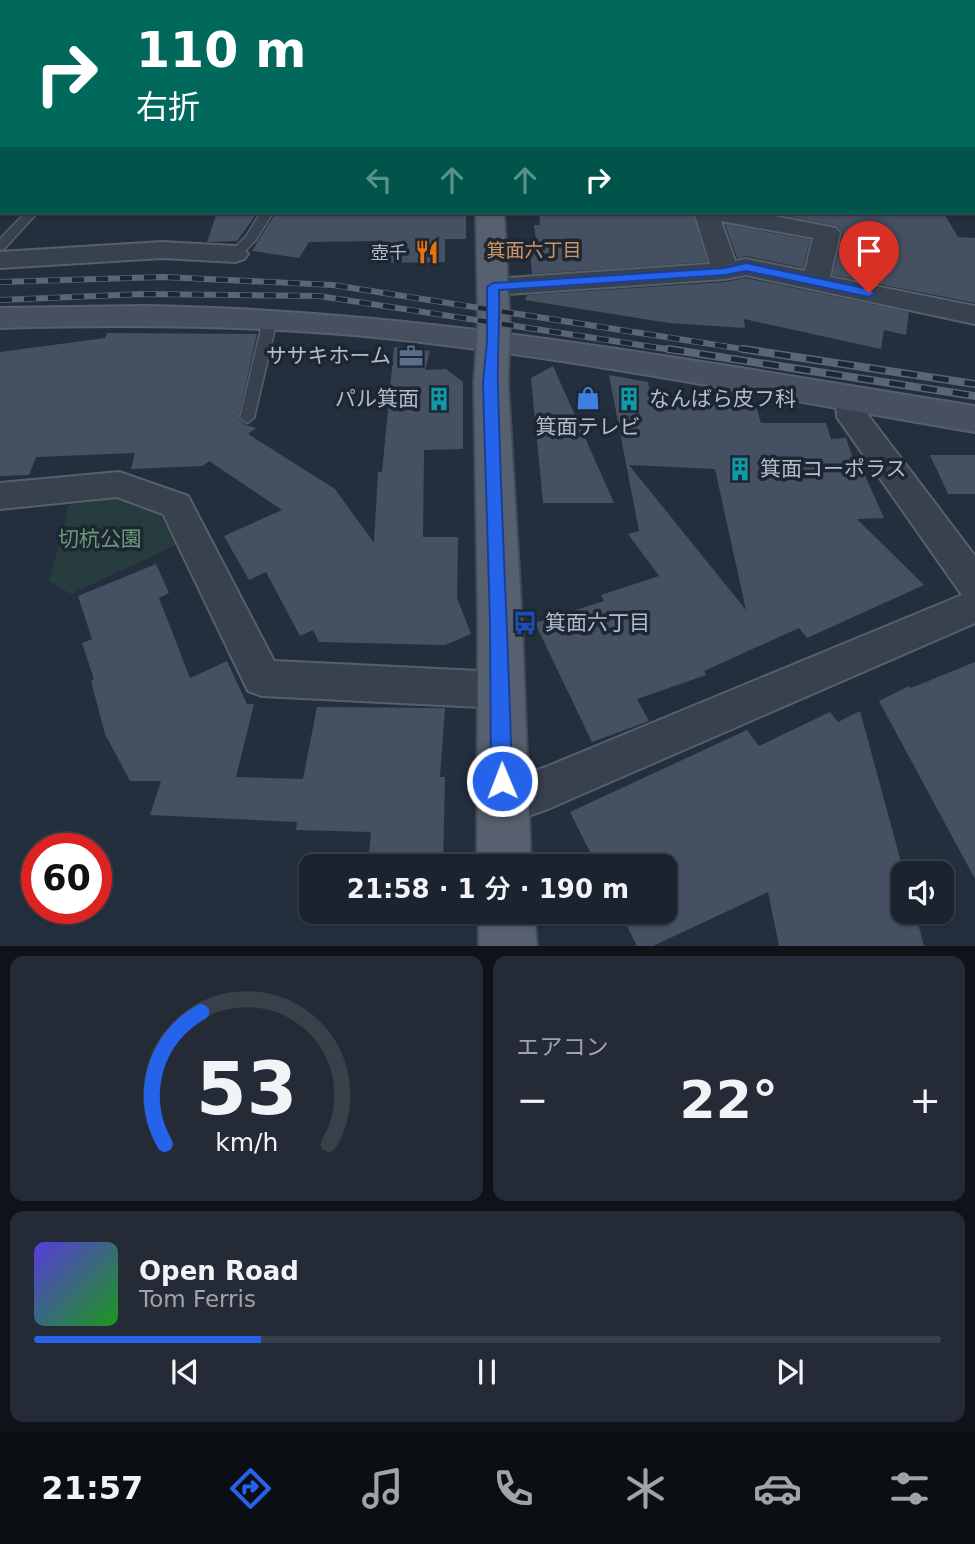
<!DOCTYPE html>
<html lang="ja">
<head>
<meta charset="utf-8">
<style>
  body { margin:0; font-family:"DejaVu Sans","Noto Sans JP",sans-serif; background:#242b36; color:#f1f3f6; height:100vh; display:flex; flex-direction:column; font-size:26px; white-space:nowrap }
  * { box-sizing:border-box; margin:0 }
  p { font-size:23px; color:#a0a4aa }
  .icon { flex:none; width:38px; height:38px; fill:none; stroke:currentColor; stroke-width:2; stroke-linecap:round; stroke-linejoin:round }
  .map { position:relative; height:946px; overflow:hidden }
  .drawer { display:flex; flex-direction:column; gap:10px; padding:10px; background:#0f1319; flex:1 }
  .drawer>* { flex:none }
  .hud { position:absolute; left:0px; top:0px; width:976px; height:214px; box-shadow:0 2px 5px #0004,0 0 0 2px #39404a; background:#00695c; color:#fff; overflow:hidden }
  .buttons { position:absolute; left:891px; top:861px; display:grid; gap:14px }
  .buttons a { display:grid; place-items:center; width:63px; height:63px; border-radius:14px; background:#1b232e; box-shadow:0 2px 5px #0004,0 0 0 2px #39404a; font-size:35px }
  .speed { position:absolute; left:21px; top:833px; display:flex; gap:14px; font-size:35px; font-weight:700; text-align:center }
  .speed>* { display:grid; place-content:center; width:91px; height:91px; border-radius:50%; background:#1b232e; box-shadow:0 2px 5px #0004,0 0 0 2px #39404a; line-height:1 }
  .speed .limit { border:10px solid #d22; background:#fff; color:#111 }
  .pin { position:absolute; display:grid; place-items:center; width:60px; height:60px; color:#fff; margin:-72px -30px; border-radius:50% 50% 50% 0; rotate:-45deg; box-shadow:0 0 7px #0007 }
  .pin .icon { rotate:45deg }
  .me { position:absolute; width:77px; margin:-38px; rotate:359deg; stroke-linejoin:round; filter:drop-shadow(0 0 5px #0008) }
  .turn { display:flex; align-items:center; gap:24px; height:147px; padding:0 21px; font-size:32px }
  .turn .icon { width:91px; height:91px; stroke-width:2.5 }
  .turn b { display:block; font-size:49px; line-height:60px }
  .lanes { display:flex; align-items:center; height:66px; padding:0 21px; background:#0003; justify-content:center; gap:35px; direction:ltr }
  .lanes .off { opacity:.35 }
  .big { font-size:52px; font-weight:600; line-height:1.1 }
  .drawer .tile { flex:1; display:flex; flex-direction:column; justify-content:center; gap:10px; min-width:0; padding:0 24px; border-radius:14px; background:#242b36 }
  .drawer .dial { align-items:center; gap:0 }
  .dial svg { height:182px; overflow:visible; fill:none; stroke:#39404a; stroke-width:7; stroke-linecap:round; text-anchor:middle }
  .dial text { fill:#f1f3f6; stroke:none }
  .song { display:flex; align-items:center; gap:21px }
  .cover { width:84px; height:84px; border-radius:10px; background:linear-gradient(135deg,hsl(250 70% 55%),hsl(120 70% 35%)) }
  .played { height:7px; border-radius:4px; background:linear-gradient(90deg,#2563eb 25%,#39404a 25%) }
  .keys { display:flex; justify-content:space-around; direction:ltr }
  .heat { display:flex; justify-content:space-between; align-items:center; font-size:38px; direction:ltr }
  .drawer .tiles { flex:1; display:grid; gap:10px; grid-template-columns:1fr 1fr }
  .tile:last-child { grid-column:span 2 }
  .trip { position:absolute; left:299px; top:854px; width:378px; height:70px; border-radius:14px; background:#1b232e; box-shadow:0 2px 5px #0004,0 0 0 2px #39404a; font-weight:600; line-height:70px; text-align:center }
  .menu { display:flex; height:112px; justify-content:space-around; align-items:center; background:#0b0e12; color:#a0a4aa }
  .menu .icon { width:49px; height:49px }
  .menu .on { color:#2563eb }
  .menu b { font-size:32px; color:#f1f3f6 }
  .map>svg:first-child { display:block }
</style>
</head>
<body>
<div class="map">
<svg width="975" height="946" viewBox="0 0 975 946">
  <rect width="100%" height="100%" fill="#242f3e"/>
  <polygon fill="#263c3f" points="111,499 156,509 176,545 71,594 49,581 69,505"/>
  <g fill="#455162" fill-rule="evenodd">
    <polygon points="217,212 258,212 237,241 207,242"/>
    <polygon points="276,212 466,212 466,239 445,239 445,262 380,263 379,241 309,242 299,258 252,251"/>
    <polygon points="539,212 692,212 707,262 532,274 529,241 536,241 534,225 540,225"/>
    <polygon points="765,212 943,212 958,237 975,238 975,303 833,275 843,234 838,226"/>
    <polygon points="725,224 810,240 803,268 747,256 737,258"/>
    <polygon points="746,278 909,312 906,335 884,330 881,349 744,319 745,328 669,323 525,300 527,295 725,282"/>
    <polygon points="107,333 257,334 238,419 245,425 256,428 248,434 335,489 374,543 378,472 382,472 394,347 430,351 425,370 446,369 463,382 463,449 424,450 423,537 458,537 457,598 471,634 445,645 319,642 313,630 300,636 266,572 249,580 224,536 282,510 209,461 203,466 131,469 135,453 36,457 29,475 0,476 0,352 105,338"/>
    <polygon points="553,366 614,503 543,503 531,378"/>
    <path d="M609 375 648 382 652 403H755L761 423H826L831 439 846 438 857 470 862 469 884 518 857 519 924 585 807 638 799 628 704 671 706 675 637 699 649 721 592 742 535 623 604 601 601 595 659 576 628 534 639 531ZM629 465 715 469 746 610Z"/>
    <polygon points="930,455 975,455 975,494 948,494"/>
    <polygon points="156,564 169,593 159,598 190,678 227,661 247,704 254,704 236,777 303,779 317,707 445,708 440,777 445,777 443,866 368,866 371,832 296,830 297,822 150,815 161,781 130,781 105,734 91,681 94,679 82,643 92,639 78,596"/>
    <polygon points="975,662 975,879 879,701 909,686 911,688"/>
    <polygon points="860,711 904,873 903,912 915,912 924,946 779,946 768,892 653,946 637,946 620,912 665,912 665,866 597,866 570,812 747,730 759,746 830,712 838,722"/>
  </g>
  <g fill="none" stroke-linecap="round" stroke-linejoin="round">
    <g stroke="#565f6c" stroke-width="3">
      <g id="lane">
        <polygon points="26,212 38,212 4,249 0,250 0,239"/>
        <polygon points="261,212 273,212 256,240 239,257 231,257 229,254 247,235"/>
        <polygon points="270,316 277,320 254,418 247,423 240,418 263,320"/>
      </g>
    </g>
    <g stroke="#565f6c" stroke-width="4">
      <g id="street">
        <polygon points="283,0 301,0 283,2"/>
        <rect x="0" y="9" width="2" height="11"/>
        <rect x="0" y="67" width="2" height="12"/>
        <path d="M694 212H752L836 228 840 233 830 277 975 306V324L746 275 725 279 493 295 483 293 480 287 483 281 493 279 710 264ZM721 221 813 238 805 271 746 259 735 261Z"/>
        <polygon points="162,242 235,246 244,249 248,254 244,259 235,262 162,258 0,268 0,252"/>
        <polygon points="851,390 862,393 866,400 868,415 975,556 975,623 548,809 502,825 486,818 480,803 486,788 546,767 962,595 837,417 836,400 840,393"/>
        <polygon points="119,472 188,496 274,661 500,672 514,677 520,690 514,703 500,708 262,696 248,691 163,514 117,497 0,509 0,483"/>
      </g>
    </g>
    <g stroke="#565f6c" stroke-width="4">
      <path id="secondary" d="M144 306C427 310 697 362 975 406V432C779 399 583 359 385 338 257 325 129 324 0 328V308Z"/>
    </g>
    <g stroke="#414a57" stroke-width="4">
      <g id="primary">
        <rect x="470" y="0" width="20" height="2"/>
        <polygon points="476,212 504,212 510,323 508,383 522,622 531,866 477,866 478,622 474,383 478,323"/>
        <polygon points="478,912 534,912 537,946 479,946"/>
      </g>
    </g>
    <use href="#lane" fill="#38414e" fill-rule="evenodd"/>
    <use href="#street" fill="#38414e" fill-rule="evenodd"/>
    <use href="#secondary" fill="#465061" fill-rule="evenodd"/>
    <use href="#primary" fill="#56606e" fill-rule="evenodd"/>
    <g stroke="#5a6575" stroke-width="6">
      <g id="rail-far1">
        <polyline points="0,282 163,277 333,285 755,351"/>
        <polyline points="0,300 143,294 319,296 679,351"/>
      </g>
    </g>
    <g stroke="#5a6575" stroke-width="8">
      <g id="rail">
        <polyline points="668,349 975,396"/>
        <polyline points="743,349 975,384"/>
      </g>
    </g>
    <use href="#rail-far1" stroke="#1d2633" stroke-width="4.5" stroke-dasharray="12" stroke-linecap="butt"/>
    <use href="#rail" stroke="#1d2633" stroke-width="5" stroke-dasharray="16" stroke-linecap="butt"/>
  </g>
  <path fill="#2563eb" stroke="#184099" stroke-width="2" d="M746 263 869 289 875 293 869 297 746 271 725 275 499 290C500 322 497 354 498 386 501 518 509 649 512 781L509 788 502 791 494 788 491 781 490 622 483 383 487 342V287L493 283 725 268Z"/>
  <defs>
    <g id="restaurant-bare" transform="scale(1.89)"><path d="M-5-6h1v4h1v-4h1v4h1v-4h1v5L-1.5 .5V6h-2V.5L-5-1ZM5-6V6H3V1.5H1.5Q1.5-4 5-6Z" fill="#e8710a" stroke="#1d2633" stroke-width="2.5" paint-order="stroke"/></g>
    <g id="office-bare" transform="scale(1.89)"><path d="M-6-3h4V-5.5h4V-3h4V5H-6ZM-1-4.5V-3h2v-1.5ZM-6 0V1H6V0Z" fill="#5c6f8a" stroke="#1d2633" stroke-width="2.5" paint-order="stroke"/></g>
    <g id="shop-bare" transform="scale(1.89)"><path d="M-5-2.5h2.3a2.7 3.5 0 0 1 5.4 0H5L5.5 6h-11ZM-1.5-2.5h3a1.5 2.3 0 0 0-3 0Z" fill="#3f7fe0" stroke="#1d2633" stroke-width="2.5" paint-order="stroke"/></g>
    <g id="building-bare" transform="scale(1.89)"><path d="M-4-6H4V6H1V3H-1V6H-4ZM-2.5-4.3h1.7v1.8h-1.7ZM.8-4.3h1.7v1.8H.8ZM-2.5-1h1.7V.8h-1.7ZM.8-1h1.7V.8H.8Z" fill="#0f9aa8" stroke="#1d2633" stroke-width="2.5" paint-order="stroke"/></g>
    <g id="bus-bare" transform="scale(1.89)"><path d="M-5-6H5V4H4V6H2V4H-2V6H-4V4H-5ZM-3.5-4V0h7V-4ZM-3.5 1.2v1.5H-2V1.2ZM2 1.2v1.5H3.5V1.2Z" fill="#1a4fb4" stroke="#1d2633" stroke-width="2.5" paint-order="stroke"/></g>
  </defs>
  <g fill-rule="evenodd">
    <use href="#restaurant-bare" x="427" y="252"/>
    <use href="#office-bare" x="411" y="356"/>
    <use href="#shop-bare" x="588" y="398"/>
    <use href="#building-bare" x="439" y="399"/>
    <use href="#building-bare" x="629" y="399"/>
    <use href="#building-bare" x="740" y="469"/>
    <use href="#bus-bare" x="525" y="623"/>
  </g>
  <g text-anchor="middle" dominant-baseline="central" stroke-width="7" stroke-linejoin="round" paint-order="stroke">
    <g font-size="18" fill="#b4bcc9" stroke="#1d2633" text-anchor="end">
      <text x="407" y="252">壺千</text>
    </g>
    <g font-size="19" fill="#d59563" stroke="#1d2633">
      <text x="534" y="250">箕面六丁目</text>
    </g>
    <g font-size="21" fill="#b4bcc9" stroke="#1d2633" text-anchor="start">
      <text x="391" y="356" text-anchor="end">ササキホーム</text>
      <text x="419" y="399" text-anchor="end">パル箕面</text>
      <text x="649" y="399">なんばら皮フ科</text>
      <text x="588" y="427" text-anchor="middle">箕面テレビ</text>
      <text x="760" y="469">箕面コーポラス</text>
      <text x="545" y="623">箕面六丁目</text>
    </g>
    <g font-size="21" fill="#6b9a76" stroke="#1d2633">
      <text x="100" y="539">切杭公園</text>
    </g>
  </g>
</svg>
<div class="buttons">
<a><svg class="icon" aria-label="sound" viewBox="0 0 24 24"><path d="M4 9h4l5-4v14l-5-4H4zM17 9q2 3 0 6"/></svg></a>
</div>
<div class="speed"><div class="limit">60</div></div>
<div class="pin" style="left:869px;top:293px;background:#d93025"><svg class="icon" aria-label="arrive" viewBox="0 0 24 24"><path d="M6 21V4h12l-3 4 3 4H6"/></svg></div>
<svg class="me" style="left:502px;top:781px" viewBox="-20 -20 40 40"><circle r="17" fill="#2563eb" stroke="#fff" stroke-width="3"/><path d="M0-11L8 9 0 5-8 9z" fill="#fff"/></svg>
<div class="trip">21:58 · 1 分 · 190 m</div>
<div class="hud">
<div class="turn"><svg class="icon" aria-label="right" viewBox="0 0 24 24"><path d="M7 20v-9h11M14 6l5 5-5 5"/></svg><div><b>110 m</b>右折</div></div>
<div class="lanes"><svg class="icon off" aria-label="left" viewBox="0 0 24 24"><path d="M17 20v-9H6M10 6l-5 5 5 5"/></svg><svg class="icon off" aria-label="ahead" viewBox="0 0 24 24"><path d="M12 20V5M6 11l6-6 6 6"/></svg><svg class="icon off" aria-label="ahead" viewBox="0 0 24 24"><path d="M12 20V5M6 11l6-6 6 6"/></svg><svg class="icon" aria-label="right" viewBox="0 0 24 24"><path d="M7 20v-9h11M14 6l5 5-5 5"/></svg></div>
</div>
</div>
<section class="drawer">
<div class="tiles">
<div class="tile dial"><svg viewBox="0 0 100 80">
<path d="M14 69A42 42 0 1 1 86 69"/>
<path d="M14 69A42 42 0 0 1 30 11" stroke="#2563eb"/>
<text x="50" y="56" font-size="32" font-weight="700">53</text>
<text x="50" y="72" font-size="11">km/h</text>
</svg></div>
<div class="tile"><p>エアコン</p>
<div class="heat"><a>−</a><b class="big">22°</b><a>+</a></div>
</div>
<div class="tile">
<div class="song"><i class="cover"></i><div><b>Open Road</b><p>Tom Ferris</p></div></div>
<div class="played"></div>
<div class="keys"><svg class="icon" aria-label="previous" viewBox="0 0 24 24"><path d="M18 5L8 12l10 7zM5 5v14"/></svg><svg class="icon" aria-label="pause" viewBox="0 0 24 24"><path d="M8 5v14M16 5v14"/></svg><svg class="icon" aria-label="next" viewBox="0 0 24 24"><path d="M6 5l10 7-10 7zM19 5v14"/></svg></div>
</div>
</div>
</section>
<nav class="menu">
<b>21:57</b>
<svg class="icon on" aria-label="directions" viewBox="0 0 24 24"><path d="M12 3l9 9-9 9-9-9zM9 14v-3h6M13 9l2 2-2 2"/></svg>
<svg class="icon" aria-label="music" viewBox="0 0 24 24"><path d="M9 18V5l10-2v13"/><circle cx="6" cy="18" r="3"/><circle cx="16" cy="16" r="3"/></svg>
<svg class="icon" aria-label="phone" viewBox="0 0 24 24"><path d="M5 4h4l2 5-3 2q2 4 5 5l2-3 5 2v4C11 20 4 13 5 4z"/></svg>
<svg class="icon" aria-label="climate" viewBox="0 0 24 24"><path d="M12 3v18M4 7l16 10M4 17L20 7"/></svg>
<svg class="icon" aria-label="car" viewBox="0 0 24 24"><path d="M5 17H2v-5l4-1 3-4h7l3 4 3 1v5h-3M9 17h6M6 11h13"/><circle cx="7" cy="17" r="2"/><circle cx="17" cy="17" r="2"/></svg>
<svg class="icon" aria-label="filters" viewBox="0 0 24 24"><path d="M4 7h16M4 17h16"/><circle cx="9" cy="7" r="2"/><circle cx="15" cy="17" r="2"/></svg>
</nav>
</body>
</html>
